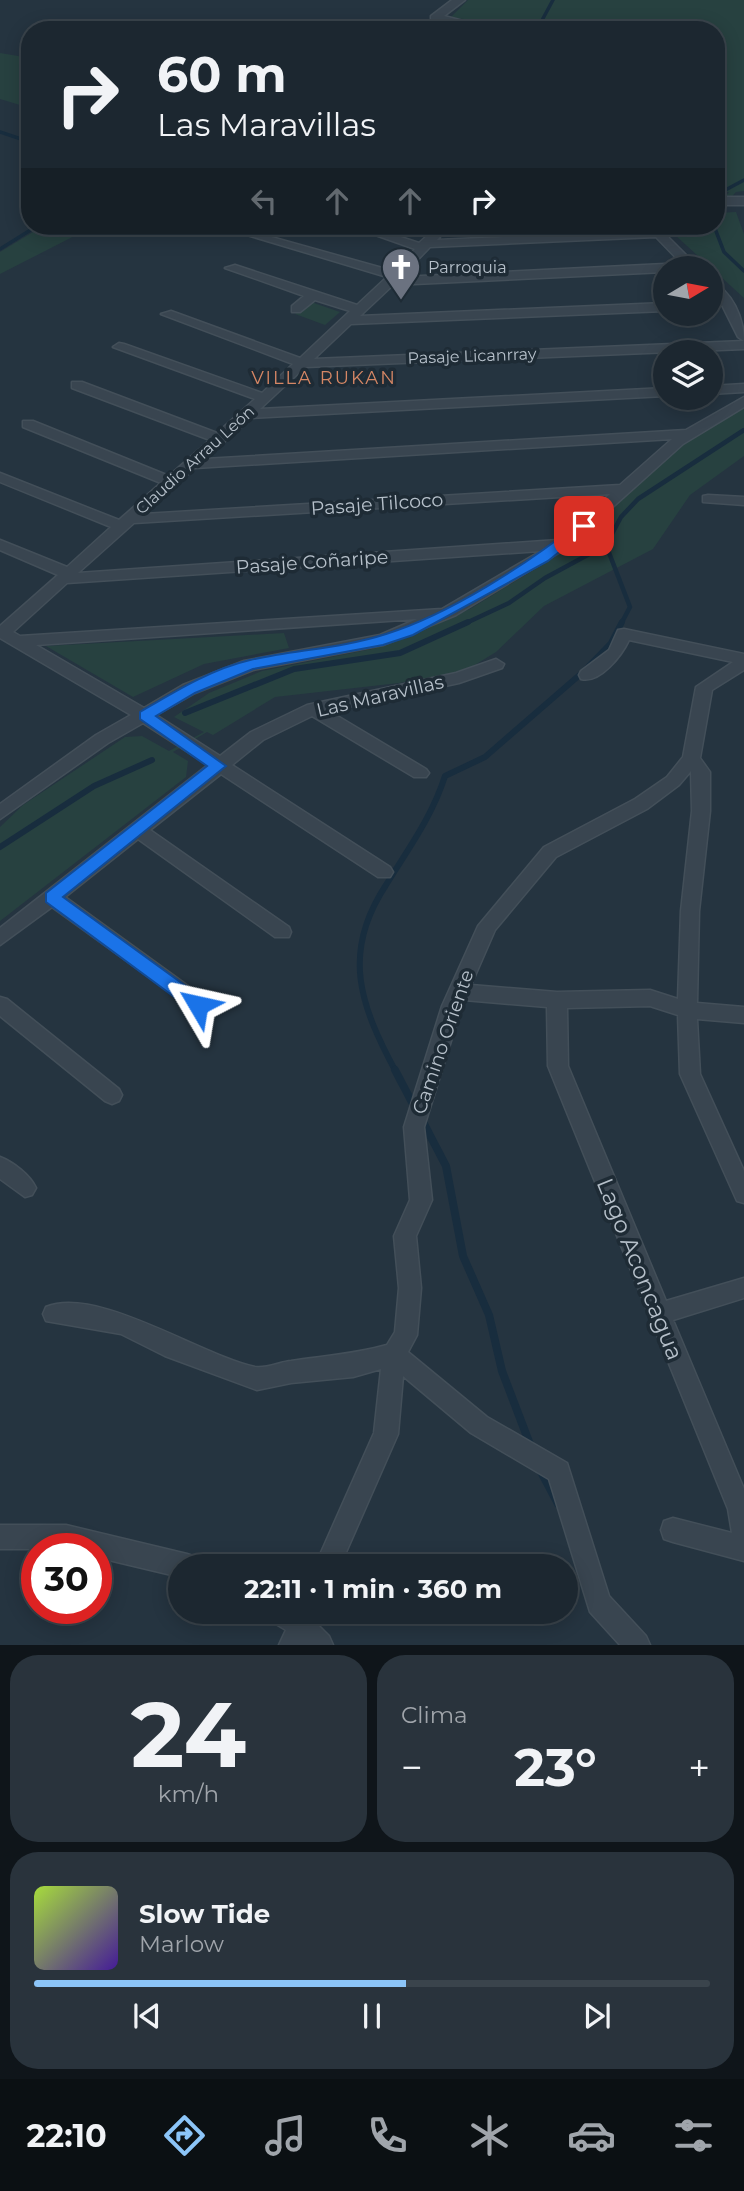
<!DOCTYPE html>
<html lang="es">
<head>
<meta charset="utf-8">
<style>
  body { margin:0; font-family:Montserrat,sans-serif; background:#29333c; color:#f1f3f6; height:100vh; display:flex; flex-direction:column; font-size:26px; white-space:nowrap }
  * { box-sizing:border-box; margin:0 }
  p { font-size:23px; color:#a0a5ab }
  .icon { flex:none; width:38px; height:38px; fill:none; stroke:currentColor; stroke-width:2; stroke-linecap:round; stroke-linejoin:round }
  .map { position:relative; height:1645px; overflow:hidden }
  .sheet { display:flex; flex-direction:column; gap:10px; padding:10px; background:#0f151a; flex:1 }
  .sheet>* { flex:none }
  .banner { position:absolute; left:21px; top:21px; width:704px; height:214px; border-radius:28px; box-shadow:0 4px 18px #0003,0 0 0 2px #3a444c; background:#1c2730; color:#f1f3f6; overflow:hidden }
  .needle { width:46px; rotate:80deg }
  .buttons { position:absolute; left:653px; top:256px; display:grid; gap:14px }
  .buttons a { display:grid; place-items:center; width:70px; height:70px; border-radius:50%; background:#1c2730; box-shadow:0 4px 18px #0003,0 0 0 2px #3a444c; font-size:35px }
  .speed { position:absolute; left:21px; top:1533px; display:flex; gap:14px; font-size:35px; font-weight:700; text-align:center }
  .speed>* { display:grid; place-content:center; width:91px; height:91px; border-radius:50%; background:#1c2730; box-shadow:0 4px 18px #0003,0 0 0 2px #3a444c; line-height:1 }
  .speed .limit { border:10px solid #d22; background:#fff; color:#111 }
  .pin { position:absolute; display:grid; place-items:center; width:60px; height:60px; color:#fff; margin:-30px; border-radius:14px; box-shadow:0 4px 10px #0006 }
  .me { position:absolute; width:77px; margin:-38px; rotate:306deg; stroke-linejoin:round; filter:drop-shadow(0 0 5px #0008) }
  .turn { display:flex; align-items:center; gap:24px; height:147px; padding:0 21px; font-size:32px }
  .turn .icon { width:91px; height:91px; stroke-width:2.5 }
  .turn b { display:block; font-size:49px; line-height:60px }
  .lanes { display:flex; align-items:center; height:66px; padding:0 21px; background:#0003; justify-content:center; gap:35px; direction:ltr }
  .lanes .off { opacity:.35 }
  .big { font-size:52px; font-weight:700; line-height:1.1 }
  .sheet .widget { flex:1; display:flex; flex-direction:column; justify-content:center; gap:10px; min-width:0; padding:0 24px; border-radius:28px; background:#29333c }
  .sheet .dial { align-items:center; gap:0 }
  .dial b { font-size:91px; line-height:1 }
  .song { display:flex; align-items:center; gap:21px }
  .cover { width:84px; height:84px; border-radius:10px; background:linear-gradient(135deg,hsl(80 70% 55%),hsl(260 70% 35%)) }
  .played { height:7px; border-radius:4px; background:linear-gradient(90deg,#8cc5f8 55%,#3a444c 55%) }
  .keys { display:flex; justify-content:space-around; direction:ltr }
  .heat { display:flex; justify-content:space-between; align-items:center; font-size:38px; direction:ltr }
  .sheet .tiles { flex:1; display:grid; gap:10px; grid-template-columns:1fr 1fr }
  .widget:last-child { grid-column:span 2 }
  .trip { position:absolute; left:168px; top:1554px; width:410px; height:70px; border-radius:35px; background:#1c2730; box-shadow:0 4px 18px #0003,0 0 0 2px #3a444c; font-weight:700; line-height:70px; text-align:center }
  .dock { display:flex; height:112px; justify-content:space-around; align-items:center; background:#0b1013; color:#a0a5ab }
  .dock .icon { width:49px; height:49px }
  .dock .current { color:#8cc5f8 }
  .dock b { font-size:32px; color:#f1f3f6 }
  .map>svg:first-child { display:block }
</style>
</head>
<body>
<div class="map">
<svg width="744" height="1645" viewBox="0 0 744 1645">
  <rect width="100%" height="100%" fill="#253440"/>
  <g fill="#274140">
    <polygon points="468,0 744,0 744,191 736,192 716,213 736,212 744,234 744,298 675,235 678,226 716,226 716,207 729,192 716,192 716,30 496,30 494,24 451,17"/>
    <polygon points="0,53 30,58 30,108 0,99"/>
    <polygon points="43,226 94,226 0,274 0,252"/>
    <polygon points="311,302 340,312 325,325 295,314"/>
    <polygon points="744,408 744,456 690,495 653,549 544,606 496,652 465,671 399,683 275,697 213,735 207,732 173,752 188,761 186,777 0,921 0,827 23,805 125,737 142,736 169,751 204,732 174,717 209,693 262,671 372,649 470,609 563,552 685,442"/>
    <polygon points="284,633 289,648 204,664 133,697 46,646"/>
  </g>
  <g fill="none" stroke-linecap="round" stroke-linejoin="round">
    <g stroke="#182d3e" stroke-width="3.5">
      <polyline points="524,30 540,24 553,0"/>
      <polyline points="0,132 30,142"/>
      <polyline points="716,195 744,180"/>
      <polyline points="714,226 724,252 744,271"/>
      <polyline points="0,249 37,226"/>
    </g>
    <g stroke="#182d3e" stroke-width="4.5">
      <polyline points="606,545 630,607 621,624"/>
      <polyline points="464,624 509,603 545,578 606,545 621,517 638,499 744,430"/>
    </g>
    <g stroke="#182d3e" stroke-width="6">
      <polyline points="185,713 294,669 400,653 468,622"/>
      <polyline points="0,847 94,786 152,760"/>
      <path d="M396 1072C360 1005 341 953 386 885 408 849 432 817 445 776L485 757 583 672 611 643 622 622"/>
    </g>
    <g stroke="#182d3e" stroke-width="8">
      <polyline points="395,1070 415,1108"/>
      <polyline points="422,1120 446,1166 463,1256 489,1315 502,1371 531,1447"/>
      <polyline points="540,1470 558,1504"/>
    </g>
    <g stroke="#434f59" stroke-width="3">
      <g id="minor">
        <path d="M350 226H367L419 243 438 226H450L437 240 654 230 653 226H665L669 238 699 268H686L656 237 430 247 401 277 665 264 671 268H665V272L393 285 360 316 665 303V311L351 324 314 359 744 341V349L305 367 260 409 665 388V396L251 418 205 459 686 430 744 397V407L683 444 567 548 456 615 383 645 253 670 195 693 156 715 220 756 251 732 307 705 456 673 496 659 504 664 502 668 459 683 329 711 426 769 429 773 426 777H414L312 716 263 740 232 765 390 867 393 872 390 877H378L221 774 150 830 289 927 291 932 289 937H275L138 839 65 897 206 999 209 1005 206 1011 199 1013 52 907 0 945V928L208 765 143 723 108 743 0 819V804L96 735 131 715 0 638V626L58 575 0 550V540L67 567 111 527 0 482V473L119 520 161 483 23 427V421H33L169 476 210 440 72 388V382H82L217 433 255 399 113 347 119 343 124 344 262 393 293 364 161 314 171 311 300 358 350 311 315 300 300 312H292V306L304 296 225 268 235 265 357 305 387 277 247 235 257 233 393 271 415 249ZM672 439 620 485 144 514 195 468ZM610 494 558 540 78 573 134 523ZM541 551 442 609 20 636 13 632 67 583ZM417 619 380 635 244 661 183 685 144 708 36 645Z"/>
        <path d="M710 280C732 291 744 318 744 341L738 337 722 305 710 292Z"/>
        <polygon points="744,384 744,392 710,394 710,386"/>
        <polygon points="708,495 744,497 744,505 703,502 703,496"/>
        <path d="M624 629 744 654V670L712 690 700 758 710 772V811L699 911 697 1003 744 1007V1023L697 1019 700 1074 744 1171V1203L737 1201 680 1074 678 1015 650 1006 567 1008 568 1066 666 1301 744 1278V1298L673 1320 744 1489V1561L673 1542 664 1539 661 1530 664 1521 673 1518 732 1533 728 1509 548 1066 547 1007 464 1000 462 1006 424 1127 432 1200 416 1236 421 1288 417 1335 408 1352 487 1417 567 1463 609 1596 646 1636 650 1645H620L590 1612 549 1479 471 1433 403 1376 398 1434 340 1566H315L374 1433 381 1369 353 1377 291 1383 257 1390 165 1356 121 1334 46 1321 43 1314 46 1307C98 1286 200 1355 255 1367 266 1369 280 1362 291 1361 324 1356 355 1354 387 1345L395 1332 399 1288 394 1236 410 1200 404 1127 442 1006 478 926 544 847 635 799 667 777 683 757 696 687 733 662 629 640C622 655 600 684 581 679L579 675 581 671 609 650 618 630ZM691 771 692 811 681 911 678 999 650 990 557 992 471 985 495 930 556 857 647 809 679 785Z"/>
        <polygon points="0,997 7,999 119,1089 122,1095 119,1101 112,1104 105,1101 0,1016"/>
        <path d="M0 1157C13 1162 30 1175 36 1188L32 1195 25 1197 0 1179Z"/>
        <polygon points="0,1525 66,1525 187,1554 196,1557 199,1566 180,1566 180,1577 96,1557 96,1549 0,1549"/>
        <polygon points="267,1612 319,1612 315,1622 329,1636 333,1645 279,1645 286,1630 271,1621"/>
      </g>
    </g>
    <g stroke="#434f59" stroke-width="3">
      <g id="tertiary">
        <polygon points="452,0 465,0 444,16 498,30 474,30 431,20 431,16"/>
        <rect x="716" y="197" width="28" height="8"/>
      </g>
    </g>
    <use href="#minor" fill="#394550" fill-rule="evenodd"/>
    <use href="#tertiary" fill="#394550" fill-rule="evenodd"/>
  </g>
  <path fill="#1a73e8" stroke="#114b97" stroke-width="2" d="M579 523 591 526 548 561 413 635 383 645 253 669 195 693 156 716 226 766 63 897 205 1000 207 1005 205 1010H192L46 902V893L207 766 140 719V712C174 692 211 669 250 660 295 650 343 648 386 634 450 614 527 564 579 523Z"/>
  <defs>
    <g id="church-pin" transform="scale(2.0125)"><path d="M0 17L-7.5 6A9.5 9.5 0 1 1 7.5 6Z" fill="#6b7280" stroke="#1e2b35"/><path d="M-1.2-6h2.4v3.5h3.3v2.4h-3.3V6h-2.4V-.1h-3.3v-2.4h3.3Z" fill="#fff"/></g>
  </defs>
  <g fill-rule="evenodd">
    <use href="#church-pin" x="401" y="267"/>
  </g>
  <g text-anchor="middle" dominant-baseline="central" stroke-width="7" stroke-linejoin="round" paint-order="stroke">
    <g font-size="16" fill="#b6c0ca" stroke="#1e2b35" text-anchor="start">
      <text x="428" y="267">Parroquia</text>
    </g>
    <g font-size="16" fill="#b6c0ca" stroke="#1e2b35">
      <text transform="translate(472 356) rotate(-2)">Pasaje Licanrray</text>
      <text transform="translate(195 460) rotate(-42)">Claudio Arrau León</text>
    </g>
    <g font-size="18" letter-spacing="2" fill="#d68765" stroke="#1e2b35">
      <text x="324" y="378">VILLA RUKAN</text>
    </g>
    <g font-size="19" fill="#b6c0ca" stroke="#1e2b35">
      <text transform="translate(377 504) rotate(-4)">Pasaje Tilcoco</text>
      <text transform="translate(312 562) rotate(-4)">Pasaje Coñaripe</text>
      <text transform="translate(380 696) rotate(-13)">Las Maravillas</text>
      <text transform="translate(443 1042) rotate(-71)">Camino Oriente</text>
    </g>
    <g font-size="23" fill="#b6c0ca" stroke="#1e2b35">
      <text transform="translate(640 1269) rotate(68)">Lago Aconcagua</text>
    </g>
  </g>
</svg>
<div class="buttons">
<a><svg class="needle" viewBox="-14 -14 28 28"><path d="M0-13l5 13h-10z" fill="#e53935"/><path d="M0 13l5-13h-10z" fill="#a0a5ab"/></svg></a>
<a><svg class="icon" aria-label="layers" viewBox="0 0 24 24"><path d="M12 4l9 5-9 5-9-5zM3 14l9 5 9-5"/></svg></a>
</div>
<div class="speed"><div class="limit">30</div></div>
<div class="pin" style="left:584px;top:526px;background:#d93025"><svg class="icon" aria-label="arrive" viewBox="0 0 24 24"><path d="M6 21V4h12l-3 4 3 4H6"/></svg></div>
<svg class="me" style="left:198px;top:1005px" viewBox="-20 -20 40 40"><path d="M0-17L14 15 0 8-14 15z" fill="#1a73e8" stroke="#fff" stroke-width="4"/></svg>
<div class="trip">22:11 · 1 min · 360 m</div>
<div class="banner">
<div class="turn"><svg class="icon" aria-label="right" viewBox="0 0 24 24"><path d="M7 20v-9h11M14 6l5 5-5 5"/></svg><div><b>60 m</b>Las Maravillas</div></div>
<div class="lanes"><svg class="icon off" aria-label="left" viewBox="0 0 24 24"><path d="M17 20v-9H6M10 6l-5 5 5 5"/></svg><svg class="icon off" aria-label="ahead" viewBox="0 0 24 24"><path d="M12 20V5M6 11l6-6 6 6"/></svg><svg class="icon off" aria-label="ahead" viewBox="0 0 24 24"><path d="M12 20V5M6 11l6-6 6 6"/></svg><svg class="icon" aria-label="right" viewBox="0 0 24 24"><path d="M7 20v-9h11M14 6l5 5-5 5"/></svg></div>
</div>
</div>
<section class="sheet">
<div class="tiles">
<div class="widget dial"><b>24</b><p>km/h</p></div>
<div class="widget"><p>Clima</p>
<div class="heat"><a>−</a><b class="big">23°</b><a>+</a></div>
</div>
<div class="widget">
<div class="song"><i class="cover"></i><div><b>Slow Tide</b><p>Marlow</p></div></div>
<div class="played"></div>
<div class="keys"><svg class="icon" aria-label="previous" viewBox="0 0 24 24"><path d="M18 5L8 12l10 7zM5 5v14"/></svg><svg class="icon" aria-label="pause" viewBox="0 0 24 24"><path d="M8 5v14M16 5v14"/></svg><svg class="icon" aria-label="next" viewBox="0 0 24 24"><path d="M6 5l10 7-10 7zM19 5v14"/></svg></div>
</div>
</div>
</section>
<nav class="dock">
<b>22:10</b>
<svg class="icon current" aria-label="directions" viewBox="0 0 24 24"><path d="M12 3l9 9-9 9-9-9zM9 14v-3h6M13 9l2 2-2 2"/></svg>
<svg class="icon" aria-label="music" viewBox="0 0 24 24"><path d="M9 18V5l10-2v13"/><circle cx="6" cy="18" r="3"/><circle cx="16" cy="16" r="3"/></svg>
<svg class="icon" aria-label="phone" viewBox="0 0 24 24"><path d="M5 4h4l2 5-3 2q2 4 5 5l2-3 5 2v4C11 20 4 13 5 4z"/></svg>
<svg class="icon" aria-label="climate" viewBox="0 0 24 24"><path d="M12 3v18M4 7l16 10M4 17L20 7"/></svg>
<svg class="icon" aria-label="car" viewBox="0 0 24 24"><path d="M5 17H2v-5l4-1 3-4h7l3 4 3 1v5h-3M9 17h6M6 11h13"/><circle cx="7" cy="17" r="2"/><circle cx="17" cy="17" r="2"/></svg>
<svg class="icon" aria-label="filters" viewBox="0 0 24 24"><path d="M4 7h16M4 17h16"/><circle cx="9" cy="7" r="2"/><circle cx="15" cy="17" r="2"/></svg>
</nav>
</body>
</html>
